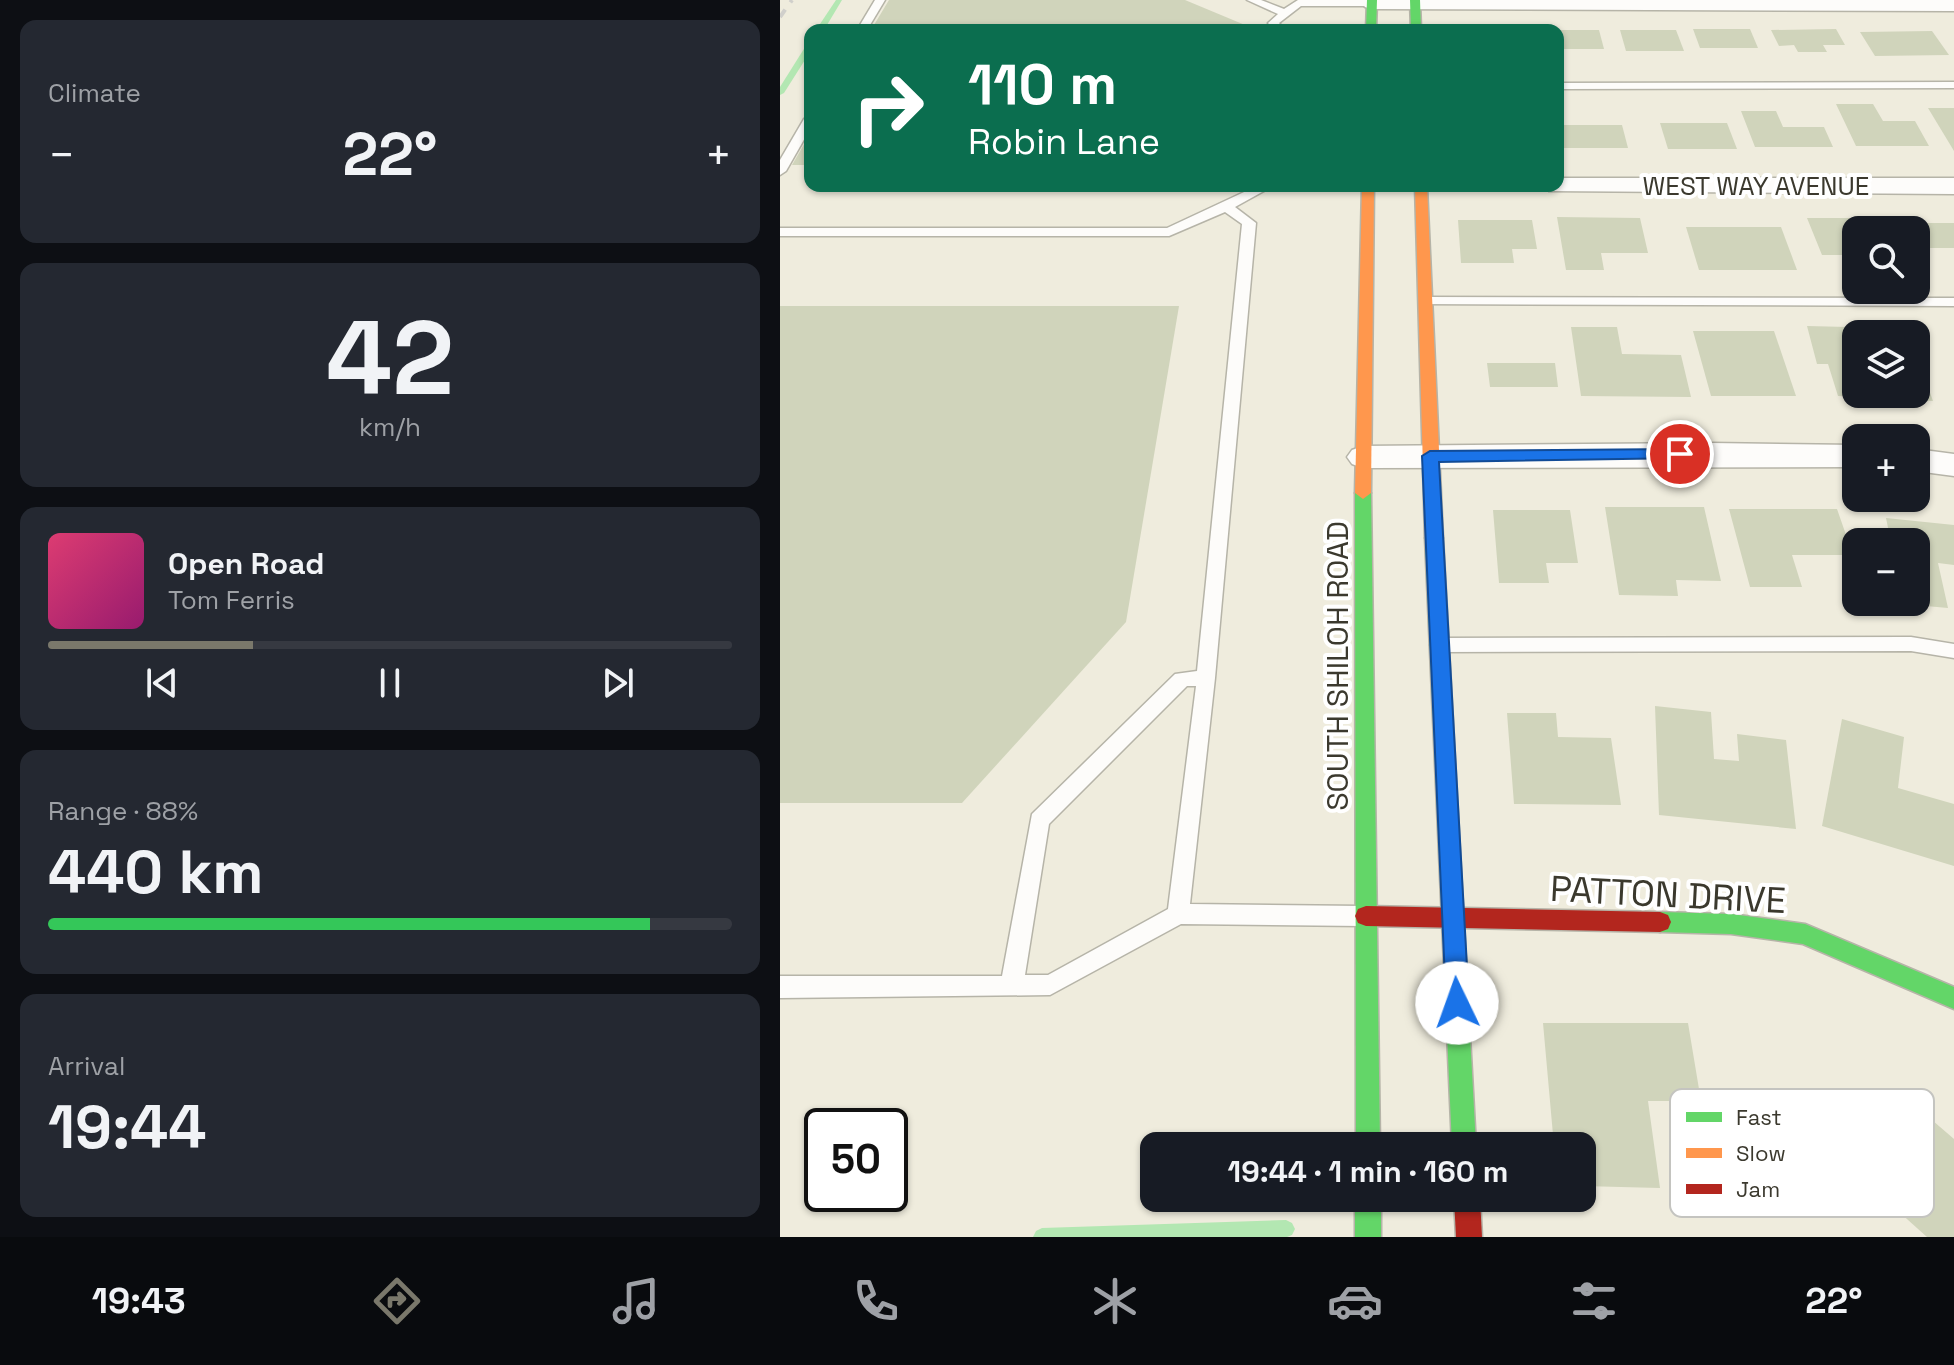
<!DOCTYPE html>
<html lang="en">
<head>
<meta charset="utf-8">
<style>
  body { margin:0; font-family:"Space Grotesk",sans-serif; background:#242831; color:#f1f3f6; height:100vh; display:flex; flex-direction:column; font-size:30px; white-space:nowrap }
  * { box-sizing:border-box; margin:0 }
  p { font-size:26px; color:#9ea1a6 }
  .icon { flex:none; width:44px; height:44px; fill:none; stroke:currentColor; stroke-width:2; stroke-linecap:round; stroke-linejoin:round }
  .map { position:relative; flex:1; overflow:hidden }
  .sheet { display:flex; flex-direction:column; gap:20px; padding:20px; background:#0d0f14; width:780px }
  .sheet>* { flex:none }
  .top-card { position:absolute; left:24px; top:24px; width:760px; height:168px; border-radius:16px; box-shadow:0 2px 6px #0004; background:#0b6e4f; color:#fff; overflow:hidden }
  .tools { position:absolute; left:1062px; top:216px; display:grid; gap:16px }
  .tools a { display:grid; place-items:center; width:88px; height:88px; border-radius:16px; background:#171b24; box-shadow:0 2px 6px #0004; font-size:40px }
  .speed { position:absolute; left:24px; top:1108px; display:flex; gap:16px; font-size:40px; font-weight:700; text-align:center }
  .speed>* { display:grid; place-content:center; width:104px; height:104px; border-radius:50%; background:#171b24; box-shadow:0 2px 6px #0004; line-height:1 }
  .speed .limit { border:4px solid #111; border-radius:12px; background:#fff; color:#111 }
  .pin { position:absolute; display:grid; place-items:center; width:68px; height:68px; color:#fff; margin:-34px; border:4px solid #fff; border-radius:50%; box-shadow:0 2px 8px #0007 }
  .me { position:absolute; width:88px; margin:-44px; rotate:357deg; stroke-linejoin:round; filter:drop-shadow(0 0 6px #0008) }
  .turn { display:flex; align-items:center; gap:28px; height:168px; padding:0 32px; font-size:36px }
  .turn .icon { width:104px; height:104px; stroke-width:2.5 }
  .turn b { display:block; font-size:56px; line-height:68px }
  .big { font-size:60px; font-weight:700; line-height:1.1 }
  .sheet .tile { flex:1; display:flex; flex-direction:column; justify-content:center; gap:12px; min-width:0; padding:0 28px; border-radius:16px; background:#242831 }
  .sheet .dial { align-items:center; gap:0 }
  .dial b { font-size:104px; line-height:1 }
  .song { display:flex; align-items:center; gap:24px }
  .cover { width:96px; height:96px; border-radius:12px; background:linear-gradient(135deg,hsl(340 70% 55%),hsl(320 70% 35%)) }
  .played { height:8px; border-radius:4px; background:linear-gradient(90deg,#7a786b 30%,#363941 30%) }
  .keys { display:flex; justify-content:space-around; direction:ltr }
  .heat { display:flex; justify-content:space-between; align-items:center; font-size:44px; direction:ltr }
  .charge { height:12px; border-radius:6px; background:linear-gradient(90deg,#34c759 88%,#363941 0) }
  .trip { position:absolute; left:360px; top:1132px; width:456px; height:80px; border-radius:16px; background:#171b24; box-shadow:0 2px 6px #0004; font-weight:700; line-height:80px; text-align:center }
  .dock { display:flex; height:128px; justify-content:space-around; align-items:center; background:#090b0e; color:#9ea1a6 }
  .dock .icon { width:56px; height:56px }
  .dock .active { color:#7a786b }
  .dock b { font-size:36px; color:#f1f3f6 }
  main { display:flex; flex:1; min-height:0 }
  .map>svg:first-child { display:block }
</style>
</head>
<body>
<main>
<section class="sheet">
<div class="tile"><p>Climate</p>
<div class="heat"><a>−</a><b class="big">22°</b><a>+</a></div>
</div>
<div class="tile dial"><b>42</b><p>km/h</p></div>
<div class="tile">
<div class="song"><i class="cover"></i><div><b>Open Road</b><p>Tom Ferris</p></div></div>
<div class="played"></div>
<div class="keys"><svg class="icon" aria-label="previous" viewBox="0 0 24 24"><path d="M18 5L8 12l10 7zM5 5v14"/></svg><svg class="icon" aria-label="pause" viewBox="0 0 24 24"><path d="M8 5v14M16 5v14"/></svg><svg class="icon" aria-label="next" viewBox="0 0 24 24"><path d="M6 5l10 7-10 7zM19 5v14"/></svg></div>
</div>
<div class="tile"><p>Range · 88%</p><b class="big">440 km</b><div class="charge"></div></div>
<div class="tile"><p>Arrival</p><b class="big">19:44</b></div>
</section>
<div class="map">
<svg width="1174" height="1237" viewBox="0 0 1174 1237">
  <rect width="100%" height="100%" fill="#efecdd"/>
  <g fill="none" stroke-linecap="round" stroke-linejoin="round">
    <g fill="#b3e7b2" fill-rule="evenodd">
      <polygon points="56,0 62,0 44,30 36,30"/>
      <polygon points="27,44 30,44 30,52 4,93 0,95 0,87"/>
      <polygon points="506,1220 512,1223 515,1229 512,1235 507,1237 253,1237 256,1231 262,1228"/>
    </g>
  </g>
  <g fill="#d0d4bb">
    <polygon points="109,0 405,0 465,25 464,30 91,30"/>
    <polygon points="913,29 970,29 978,48 920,48"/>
    <polygon points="1056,29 1065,45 1043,45 1047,52 1018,52 1014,45 999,46 991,30"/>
    <polygon points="778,30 819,30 824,49 778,49"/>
    <polygon points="840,30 896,30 904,51 846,51"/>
    <polygon points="1152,31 1169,55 1095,56 1080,32"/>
    <polygon points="1056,104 1093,104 1103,121 1135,121 1149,146 1076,146"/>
    <polygon points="1148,108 1174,108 1174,151"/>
    <polygon points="961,111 996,111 1003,127 1044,127 1053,147 975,147"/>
    <polygon points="880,123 947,123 957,149 888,149"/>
    <polygon points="779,125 842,125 848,148 778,148"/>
    <polygon points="30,134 30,165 12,165"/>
    <polygon points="777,217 860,218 868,253 821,253 824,270 786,270"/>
    <polygon points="1027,218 1094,218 1100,230 1076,230 1076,255 1042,255"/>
    <polygon points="678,220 752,220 757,249 732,249 734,263 681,263"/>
    <polygon points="1120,223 1174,223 1174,248 1136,248 1136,230 1123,230"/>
    <polygon points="906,227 1001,227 1017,270 919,270"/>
    <polygon points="0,306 399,306 346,622 182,803 0,803"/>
    <polygon points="1027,326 1068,327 1076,350 1076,394 1136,394 1136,366 1141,367 1153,401 1058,396 1048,364 1037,364"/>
    <polygon points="791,327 837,327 842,354 901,355 911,397 801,396"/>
    <polygon points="913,331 994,331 1016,396 931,396"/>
    <polygon points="707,363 775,363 778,387 710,387"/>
    <polygon points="825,507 924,507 941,581 896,580 898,596 839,595"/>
    <polygon points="949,509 1057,509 1073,555 1012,555 1022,587 970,587"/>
    <polygon points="713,510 790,510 798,563 766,563 769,583 719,583"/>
    <polygon points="1106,518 1174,525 1174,565 1158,563 1168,608 1124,604 1136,602 1136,542 1111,542"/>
    <polygon points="875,706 931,712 934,759 959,761 957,734 1006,740 1016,829 879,815"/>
    <polygon points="727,713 776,713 778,737 831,738 841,805 734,804"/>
    <polygon points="1062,719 1124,737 1118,788 1174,804 1174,866 1042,826"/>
    <polygon points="763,1023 908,1023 921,1101 868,1101 880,1188 802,1186 802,1146 774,1146"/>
    <polygon points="1138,1108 1174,1139 1174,1237 1147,1237 1079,1176"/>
  </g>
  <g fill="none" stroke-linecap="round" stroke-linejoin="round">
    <g stroke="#b6b4a8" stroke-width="3">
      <g id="lane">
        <polygon points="95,0 105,0 87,30 77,30"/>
        <polygon points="467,0 481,0 504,9 518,0 592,0 597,3 592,6 521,6 499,23 505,30 494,30 488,23 498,14"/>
        <polygon points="1174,82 1174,88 778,89 778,83"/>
        <polygon points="30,115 30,129 6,171 0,175 0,160 24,119"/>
        <path d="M477 186H493L455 207 476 223 435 678 410 904 582 906 590 909 593 916 590 923 582 926 401 924 270 995 0 998V976H222L252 814 395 674 417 671 462 224 445 212 389 236H0V228H387ZM407 686H416L388 909 268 975H245L269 824Z"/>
        <polygon points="645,297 1174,298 1174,306 640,304 640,298"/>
        <polygon points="1131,637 1174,644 1174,658 1131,651 659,652 653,650 650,645 653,640 659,638"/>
      </g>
    </g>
    <g stroke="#b6b4a8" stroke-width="3">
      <g id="street">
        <polygon points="584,0 1174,0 1174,11 592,9 585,7 582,3"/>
        <polygon points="778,178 1174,178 1174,194 769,191 765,186 778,186"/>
        <polygon points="931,443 1076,445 1076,467 583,468 572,464 567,457 572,450 583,446"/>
        <polygon points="1136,449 1174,454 1174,476 1136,471"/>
      </g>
    </g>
    <g stroke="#b6b4a8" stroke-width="3">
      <g id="fast">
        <polygon points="587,0 597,0 596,30 586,30"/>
        <polygon points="630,0 640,0 641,30 631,30"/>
        <polygon points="583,487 591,493 600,1146 576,1146 575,493"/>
        <polygon points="654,532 663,538 696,1146 672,1146 645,538"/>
        <polygon points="880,912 951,914 1025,924 1174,987 1174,1009 1023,944 951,934 880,932 872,929 869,922 872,915"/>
        <rect x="575" y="1198" width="26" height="39"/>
      </g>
    </g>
    <g stroke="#b6b4a8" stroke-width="3">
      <g id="slow">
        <polygon points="582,186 594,186 591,493 583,499 575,493"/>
        <polygon points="635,186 647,186 663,538 654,544 645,538"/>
      </g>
    </g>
    <g stroke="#b6b4a8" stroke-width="3">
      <g id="jam">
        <polygon points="586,906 880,912 888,915 891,922 888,929 880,932 586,926 578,923 575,916 578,909"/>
        <polygon points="674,1198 700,1198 702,1237 676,1237"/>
      </g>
    </g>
    <use href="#lane" fill="#fdfcfa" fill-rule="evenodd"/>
    <use href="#street" fill="#fdfcfa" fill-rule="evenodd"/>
    <use href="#fast" fill="#63d668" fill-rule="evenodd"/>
    <use href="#slow" fill="#ff974d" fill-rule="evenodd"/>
    <use href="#jam" fill="#b3261e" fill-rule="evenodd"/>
    <polyline stroke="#d0cfcb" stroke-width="4" stroke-dasharray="9 9" stroke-linecap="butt" points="0,17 12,0"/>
  </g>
  <polygon fill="#1a73e8" stroke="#114b97" stroke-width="2" points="900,449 908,454 906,458 659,462 689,1003 685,1011 677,1014 669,1011 666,1003 642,456 650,451"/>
  <g text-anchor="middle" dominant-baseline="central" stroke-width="8" stroke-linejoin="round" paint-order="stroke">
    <g font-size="26" fill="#3b392e" stroke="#fff">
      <text x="976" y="186">WEST WAY AVENUE</text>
    </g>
    <g font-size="30" fill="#3b392e" stroke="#fff">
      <text transform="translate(557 666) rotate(-90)">SOUTH SHILOH ROAD</text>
    </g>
    <g font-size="36" fill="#3b392e" stroke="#fff">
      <text transform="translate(888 895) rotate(3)">PATTON DRIVE</text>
    </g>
  </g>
  <rect x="890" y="1089" width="264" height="128" rx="12" fill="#fff" stroke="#c4c4c0" stroke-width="2"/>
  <rect x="906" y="1112" width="36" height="10" fill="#63d668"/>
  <rect x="906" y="1148" width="36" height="10" fill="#ff974d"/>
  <rect x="906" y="1184" width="36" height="10" fill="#b3261e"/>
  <g font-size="22" fill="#3b392e">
    <text x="956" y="1125">Fast</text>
    <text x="956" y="1161">Slow</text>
    <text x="956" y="1197">Jam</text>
  </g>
</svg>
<div class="tools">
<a><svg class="icon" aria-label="search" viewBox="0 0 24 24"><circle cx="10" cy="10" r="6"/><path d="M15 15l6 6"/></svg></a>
<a><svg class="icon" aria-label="layers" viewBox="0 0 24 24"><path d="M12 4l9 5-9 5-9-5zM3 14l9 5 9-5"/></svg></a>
<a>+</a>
<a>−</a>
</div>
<div class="speed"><div class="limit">50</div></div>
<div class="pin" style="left:900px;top:454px;background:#d93025"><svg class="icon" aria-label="arrive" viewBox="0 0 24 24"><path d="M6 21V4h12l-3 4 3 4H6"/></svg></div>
<svg class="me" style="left:677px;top:1003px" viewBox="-20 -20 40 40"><circle r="19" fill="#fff"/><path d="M0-13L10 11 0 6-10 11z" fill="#1a73e8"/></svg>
<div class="trip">19:44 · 1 min · 160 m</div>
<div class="top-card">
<div class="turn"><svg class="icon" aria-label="right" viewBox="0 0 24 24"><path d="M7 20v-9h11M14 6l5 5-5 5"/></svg><div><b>110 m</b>Robin Lane</div></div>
</div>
</div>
</main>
<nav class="dock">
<b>19:43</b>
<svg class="icon active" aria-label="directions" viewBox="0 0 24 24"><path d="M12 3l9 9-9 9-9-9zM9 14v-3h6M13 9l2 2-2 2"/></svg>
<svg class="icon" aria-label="music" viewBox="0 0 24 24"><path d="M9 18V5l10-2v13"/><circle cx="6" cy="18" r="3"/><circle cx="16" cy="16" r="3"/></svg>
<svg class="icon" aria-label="phone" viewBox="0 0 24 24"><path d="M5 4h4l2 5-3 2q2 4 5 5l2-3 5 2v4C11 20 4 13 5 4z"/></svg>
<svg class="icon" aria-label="climate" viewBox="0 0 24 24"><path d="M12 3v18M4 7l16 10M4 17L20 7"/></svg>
<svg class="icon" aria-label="car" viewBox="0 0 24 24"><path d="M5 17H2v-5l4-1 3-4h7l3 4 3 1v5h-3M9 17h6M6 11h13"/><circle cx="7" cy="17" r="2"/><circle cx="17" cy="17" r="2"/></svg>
<svg class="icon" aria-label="filters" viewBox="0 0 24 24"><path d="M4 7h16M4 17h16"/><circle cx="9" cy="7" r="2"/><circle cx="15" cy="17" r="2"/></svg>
<b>22°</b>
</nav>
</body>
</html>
